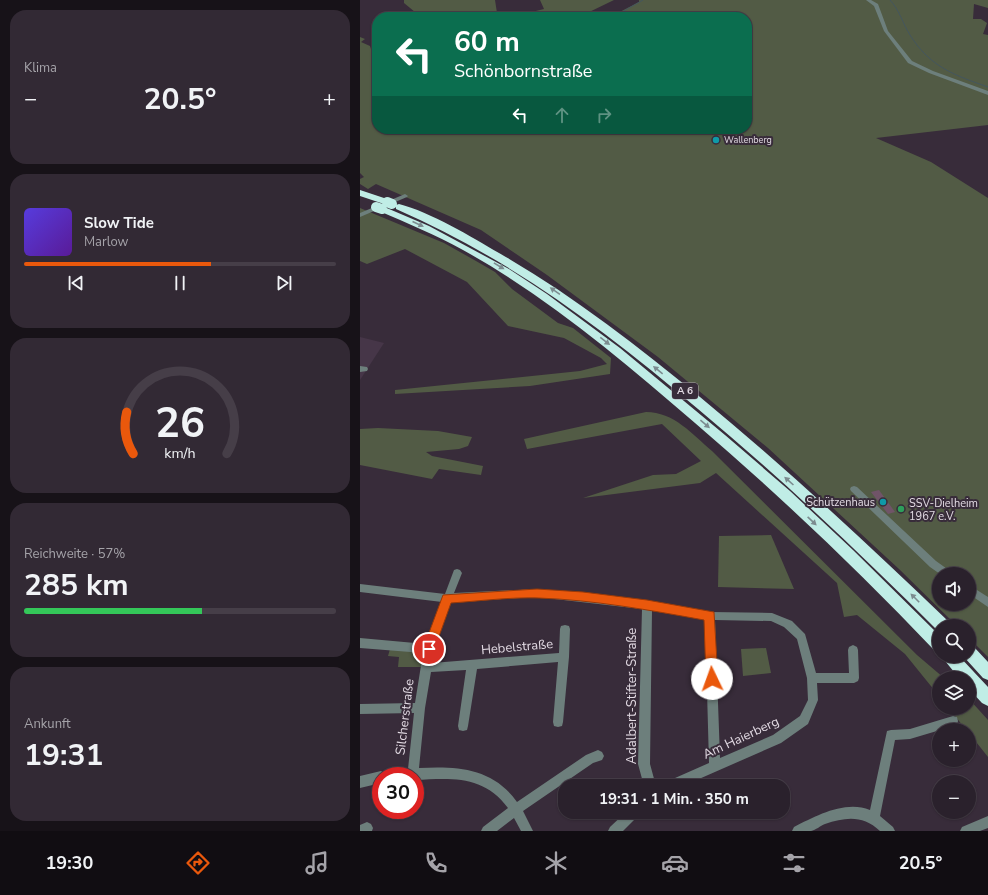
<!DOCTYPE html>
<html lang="de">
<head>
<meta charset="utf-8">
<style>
  body { margin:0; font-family:"Nunito Sans",sans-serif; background:#322934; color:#f1f3f6; height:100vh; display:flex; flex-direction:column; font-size:15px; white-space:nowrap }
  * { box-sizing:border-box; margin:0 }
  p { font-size:13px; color:#a5a3a9 }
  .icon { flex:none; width:22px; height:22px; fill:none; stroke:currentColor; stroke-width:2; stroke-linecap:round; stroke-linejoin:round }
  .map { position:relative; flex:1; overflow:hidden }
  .details { display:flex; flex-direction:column; gap:10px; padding:10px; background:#171218; width:360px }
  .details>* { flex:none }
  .banner { position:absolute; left:12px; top:12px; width:380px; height:122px; border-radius:16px; box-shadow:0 1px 3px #0004,0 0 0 1px #463e48; background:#0b6e4f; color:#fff; overflow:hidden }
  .buttons { position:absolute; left:572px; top:567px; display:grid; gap:8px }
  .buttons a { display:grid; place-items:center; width:44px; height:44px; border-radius:50%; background:#2a212c; box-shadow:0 1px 3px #0004,0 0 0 1px #463e48; font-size:20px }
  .speed { position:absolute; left:12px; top:767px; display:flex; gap:8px; font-size:20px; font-weight:700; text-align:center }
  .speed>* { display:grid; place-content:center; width:52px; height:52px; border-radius:50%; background:#2a212c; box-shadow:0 1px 3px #0004,0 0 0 1px #463e48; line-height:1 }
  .speed .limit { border:6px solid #d22; background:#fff; color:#111 }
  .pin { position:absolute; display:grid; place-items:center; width:34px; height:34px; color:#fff; margin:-17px; border:2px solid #fff; border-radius:50%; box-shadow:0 1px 4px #0007 }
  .me { position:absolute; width:44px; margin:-22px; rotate:357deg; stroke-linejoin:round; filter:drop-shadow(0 0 3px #0008) }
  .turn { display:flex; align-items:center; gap:14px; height:84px; padding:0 16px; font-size:18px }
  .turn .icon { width:52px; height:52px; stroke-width:2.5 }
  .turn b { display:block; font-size:28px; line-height:34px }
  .lanes { display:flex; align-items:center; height:38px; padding:0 16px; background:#0003; justify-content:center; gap:20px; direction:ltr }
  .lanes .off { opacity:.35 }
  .big { font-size:30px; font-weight:700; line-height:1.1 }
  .details .tile { flex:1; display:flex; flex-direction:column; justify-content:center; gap:6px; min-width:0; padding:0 14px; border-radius:16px; background:#322934 }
  .details .dial { align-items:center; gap:0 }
  .dial svg { height:104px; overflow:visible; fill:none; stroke:#463e48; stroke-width:7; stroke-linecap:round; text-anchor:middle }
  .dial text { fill:#f1f3f6; stroke:none }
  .song { display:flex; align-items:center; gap:12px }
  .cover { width:48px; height:48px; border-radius:6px; background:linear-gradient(135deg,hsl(250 70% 55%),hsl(270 70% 35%)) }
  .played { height:4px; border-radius:2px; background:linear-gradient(90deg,#ea580c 60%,#463e48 60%) }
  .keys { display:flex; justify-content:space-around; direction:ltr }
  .heat { display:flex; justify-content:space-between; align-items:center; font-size:22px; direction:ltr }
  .charge { height:6px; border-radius:3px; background:linear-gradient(90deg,#34c759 57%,#463e48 0) }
  .trip { position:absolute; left:198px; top:779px; width:232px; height:40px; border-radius:16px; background:#2a212c; box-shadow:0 1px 3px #0004,0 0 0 1px #463e48; font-weight:700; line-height:40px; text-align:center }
  .tab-bar { display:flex; height:64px; justify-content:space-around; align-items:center; background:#110d12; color:#a5a3a9 }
  .tab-bar .icon { width:28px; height:28px }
  .tab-bar .on { color:#ea580c }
  .tab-bar b { font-size:18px; color:#f1f3f6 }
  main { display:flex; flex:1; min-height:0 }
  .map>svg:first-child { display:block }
</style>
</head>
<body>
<main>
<section class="details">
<div class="tile"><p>Klima</p>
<div class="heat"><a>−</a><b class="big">20.5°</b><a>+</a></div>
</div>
<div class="tile">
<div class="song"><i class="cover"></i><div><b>Slow Tide</b><p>Marlow</p></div></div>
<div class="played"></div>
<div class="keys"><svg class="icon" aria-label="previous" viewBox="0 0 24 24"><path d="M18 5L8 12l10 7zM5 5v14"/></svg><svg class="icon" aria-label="pause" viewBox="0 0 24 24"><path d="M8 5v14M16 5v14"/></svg><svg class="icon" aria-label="next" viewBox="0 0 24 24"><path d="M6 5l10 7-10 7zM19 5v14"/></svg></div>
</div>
<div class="tile dial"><svg viewBox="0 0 100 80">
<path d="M14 69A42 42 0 1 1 86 69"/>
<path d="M14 69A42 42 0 0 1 9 37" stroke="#ea580c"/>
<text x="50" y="56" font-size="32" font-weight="700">26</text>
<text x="50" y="72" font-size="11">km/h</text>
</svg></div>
<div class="tile"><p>Reichweite · 57%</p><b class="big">285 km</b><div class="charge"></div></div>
<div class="tile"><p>Ankunft</p><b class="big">19:31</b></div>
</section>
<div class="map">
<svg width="628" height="831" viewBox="0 0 628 831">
  <rect width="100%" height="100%" fill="#382c3a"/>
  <polygon fill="#463648" points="0,337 24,343 0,380"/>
  <g fill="#525b45" fill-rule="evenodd">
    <polygon points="44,0 135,0 137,13 155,16 184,9 180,0 254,0 221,16 222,17 61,17 44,3"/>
    <path d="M279 0H628V8L614 4 613 19H621L627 23 623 34 628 35V125L516 138 571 162 628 198V657L609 638V626H597L539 569 408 448 298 357 187 275 121 230 16 184 8 189 0 184V179L4 177 0 173V37L5 39 1 42 10 46 12 52H17V129H387V17H250L279 2ZM579 574H609V604H579Z"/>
    <polygon points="0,208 84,243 116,261 135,272 152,289 198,323 213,328 251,358 250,374 170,386 35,394 35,390 220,371 247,364 241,358 204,338 148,326 107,282 45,249 7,264 0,261"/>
    <path d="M286 412C314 412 332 434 352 451L557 655 584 678H579V696L545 654 497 615 484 617 477 583 356 473 340 483 223 498 293 475 316 474 341 461 302 424 167 449 164 439Z"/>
    <polygon points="18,428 78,431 112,437 108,446 99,449 66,452 72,456 123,466 121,475 79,469 72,479 0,465 0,429"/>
    <polygon points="411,535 434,589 358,587 359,536"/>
    <polygon points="406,648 411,673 383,676 381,649"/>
    <polygon points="30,649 61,651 64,653 63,667 38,667 39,657 28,656"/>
    <polygon points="609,699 628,720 628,757 609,733 609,730 606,730 589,708 609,708"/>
  </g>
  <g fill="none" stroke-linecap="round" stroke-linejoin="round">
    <g stroke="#44565e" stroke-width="1">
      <path d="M530 0C539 9 543 24 550 35 570 67 594 75 628 87"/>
      <polyline points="253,17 283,0"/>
    </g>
  </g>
  <polygon fill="#705468" points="519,490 535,512 528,514 511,492"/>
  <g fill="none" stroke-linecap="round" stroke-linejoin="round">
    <g fill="#6d7f7c" fill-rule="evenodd">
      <polygon points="506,0 511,0 518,4 528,31 552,61 573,71 628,91 628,95 569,73 548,63 524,31 514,6"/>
      <polygon points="45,194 48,196 47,197 0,217 0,213"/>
      <polygon points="0,366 7,367 8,369 7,371 0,372"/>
      <polygon points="494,486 497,487 576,561 590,571 592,574 580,574 570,567 491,491 490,489 491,487"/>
      <path d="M97 569 100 570 102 573 94 593 177 589 223 593 287 601 350 612 412 613 432 621 445 634 456 673H489L488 650 489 647 493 645 497 647 498 650 499 678 498 681 494 683H457L458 700 448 724 421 743 323 786H304L306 782 349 763 345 619 292 610 290 764 296 786H284L278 764 282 609 177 597 91 602 74 649 72 663 199 653 200 629 201 626 205 625 209 626 210 629 209 657 203 722 202 726 198 727 194 726 193 722 198 662 117 669 108 726 107 730 103 731 99 730 98 726 106 670 71 672 65 708 59 768C98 766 133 768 157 802L226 755 238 750 242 752 244 756 242 760 233 763 163 811 173 831H161L154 818 137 831H121L123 827 148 808C124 775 92 778 55 780V776H21V783L0 788V776L21 771 24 773 28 770 48 769 54 713 0 714V704L55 703 63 653 0 648V638L66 644 82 602 0 592V584L85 594 94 570ZM355 620 411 621 424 627 437 639 447 678 448 700 440 716 413 735 360 758Z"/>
      <polygon points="609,585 628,597 628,607 609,594"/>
      <path d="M593 716 597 717 598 721 597 725 550 739 535 740 520 816 533 827 535 831H520C503 815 486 817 465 824 460 826 456 830 451 831 445 831 438 831 432 831L434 827C456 816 485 800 510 810L527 731 531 730 550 729Z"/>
      <polygon points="266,812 280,812 278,816 263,831 248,831 250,827"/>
      <polygon points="628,816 628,828 620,831 600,831 602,827"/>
      <polygon points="7,822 11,824 13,828 12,831 0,831 0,825"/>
    </g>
    <g fill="#c0ede6" fill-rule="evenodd">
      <polygon points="0,190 30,200 32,202 27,205 0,196"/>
      <path d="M39 204C70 212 112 237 139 253 211 294 276 345 340 397 426 468 508 544 588 621L590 626H579L578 631C501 554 422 479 338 409 242 328 152 260 36 209V205Z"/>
      <path d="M22 206 69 226 149 269 187 294 260 348 365 435 430 491 493 550 579 635V652L574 650C498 570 419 495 335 423 262 360 188 297 103 250 76 235 47 223 19 211L17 209Z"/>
      <polygon points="609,645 614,647 628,662 628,680 623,678 604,657 609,656"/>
      <polygon points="581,656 599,656 628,687 628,706 622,703 609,689 609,678 599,678"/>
    </g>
    <g stroke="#c0ede6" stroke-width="10">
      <polyline points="27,202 32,204"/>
      <polyline points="16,207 22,209"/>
    </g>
  </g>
  <defs><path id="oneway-solid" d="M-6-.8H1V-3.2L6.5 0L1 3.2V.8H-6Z"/></defs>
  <g fill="#7c8c90">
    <use href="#oneway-solid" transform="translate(58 224) rotate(24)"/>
    <use href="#oneway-solid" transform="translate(139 266) rotate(31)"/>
    <use href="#oneway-solid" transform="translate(195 291) rotate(-145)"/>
    <use href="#oneway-solid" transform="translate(245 341) rotate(38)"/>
    <use href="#oneway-solid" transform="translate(298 370) rotate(-141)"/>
    <use href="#oneway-solid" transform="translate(345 424) rotate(40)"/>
    <use href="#oneway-solid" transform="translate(429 481) rotate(-138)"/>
    <use href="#oneway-solid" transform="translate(452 521) rotate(43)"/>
    <use href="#oneway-solid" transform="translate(555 598) rotate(-135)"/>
  </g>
  <path fill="#ea580c" stroke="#983908" d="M177 589 223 592 287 600 354 612 358 679 357 683 352 684 348 683 346 679 344 620C289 610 234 600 179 598 150 597 120 601 91 603L73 653 69 654 65 653 63 649 83 595Z"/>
  <g fill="#0f9aa8" stroke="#382c3a" stroke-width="1.5">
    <circle cx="356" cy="140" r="4"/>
    <circle cx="523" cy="502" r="4"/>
  </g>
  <circle fill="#2e9e5b" stroke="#382c3a" stroke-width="1.5" cx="541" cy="509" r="4"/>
  <g text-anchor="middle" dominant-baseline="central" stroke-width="4" stroke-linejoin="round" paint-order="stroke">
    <g font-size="9" fill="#e2dae3" stroke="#382c3a" text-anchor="start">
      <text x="364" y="140">Wallenberg</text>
    </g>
    <rect fill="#382c3a" stroke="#afa6b0" stroke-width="1" x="312" y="383" width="26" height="16" rx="3"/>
    <g font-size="10" font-weight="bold" fill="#e2dae3">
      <text x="325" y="391">A 6</text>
    </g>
    <g font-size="11" fill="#e2dae3" stroke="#382c3a" text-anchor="end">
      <text x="515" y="502">Schützenhaus</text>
      <text x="549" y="503" text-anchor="start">SSV-Dielheim<tspan x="549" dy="13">1967 e.V.</tspan></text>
    </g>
    <g font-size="13" fill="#e2dae3" stroke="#382c3a">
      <text transform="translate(157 647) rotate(-5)">Hebelstraße</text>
      <text transform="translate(272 696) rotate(-90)">Adalbert-Stifter-Straße</text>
      <text transform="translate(45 717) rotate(-83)">Silcherstraße</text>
      <text transform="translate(381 738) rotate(-25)">Am Haierberg</text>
    </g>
  </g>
</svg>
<div class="buttons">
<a><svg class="icon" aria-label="sound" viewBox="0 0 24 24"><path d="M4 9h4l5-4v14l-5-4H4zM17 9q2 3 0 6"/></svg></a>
<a><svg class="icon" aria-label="search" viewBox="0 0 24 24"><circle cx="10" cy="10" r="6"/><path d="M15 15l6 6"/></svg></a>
<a><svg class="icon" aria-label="layers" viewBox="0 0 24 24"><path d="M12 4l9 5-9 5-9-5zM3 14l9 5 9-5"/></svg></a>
<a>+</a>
<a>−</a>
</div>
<div class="speed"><div class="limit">30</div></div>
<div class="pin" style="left:69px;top:649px;background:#d93025"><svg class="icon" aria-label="arrive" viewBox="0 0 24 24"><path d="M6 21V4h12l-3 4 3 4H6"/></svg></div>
<svg class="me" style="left:352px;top:679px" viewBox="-20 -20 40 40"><circle r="19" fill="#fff"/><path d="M0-13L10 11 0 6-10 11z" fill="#ea580c"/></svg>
<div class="trip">19:31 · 1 Min. · 350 m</div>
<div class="banner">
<div class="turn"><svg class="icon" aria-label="left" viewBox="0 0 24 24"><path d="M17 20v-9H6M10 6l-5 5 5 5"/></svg><div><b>60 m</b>Schönbornstraße</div></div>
<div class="lanes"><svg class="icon" aria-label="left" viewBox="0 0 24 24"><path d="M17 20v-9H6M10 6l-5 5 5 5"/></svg><svg class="icon off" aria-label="ahead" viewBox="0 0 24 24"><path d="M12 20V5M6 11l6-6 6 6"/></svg><svg class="icon off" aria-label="right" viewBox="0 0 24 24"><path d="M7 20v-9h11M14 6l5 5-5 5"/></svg></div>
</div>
</div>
</main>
<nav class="tab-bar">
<b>19:30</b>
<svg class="icon on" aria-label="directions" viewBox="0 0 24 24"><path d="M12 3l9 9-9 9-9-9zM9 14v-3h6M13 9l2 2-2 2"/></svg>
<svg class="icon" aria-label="music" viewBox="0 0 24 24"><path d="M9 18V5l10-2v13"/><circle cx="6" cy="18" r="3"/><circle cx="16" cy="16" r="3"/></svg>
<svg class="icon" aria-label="phone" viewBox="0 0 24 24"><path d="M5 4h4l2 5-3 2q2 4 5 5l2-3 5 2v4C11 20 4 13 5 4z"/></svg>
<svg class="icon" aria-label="climate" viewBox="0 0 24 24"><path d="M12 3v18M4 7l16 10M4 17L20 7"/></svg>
<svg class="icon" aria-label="car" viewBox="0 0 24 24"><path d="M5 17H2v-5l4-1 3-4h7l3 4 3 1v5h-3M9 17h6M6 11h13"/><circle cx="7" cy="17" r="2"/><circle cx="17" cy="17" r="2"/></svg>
<svg class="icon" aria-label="filters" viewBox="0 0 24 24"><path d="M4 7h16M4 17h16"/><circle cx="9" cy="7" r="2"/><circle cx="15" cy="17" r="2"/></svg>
<b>20.5°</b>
</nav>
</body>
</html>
